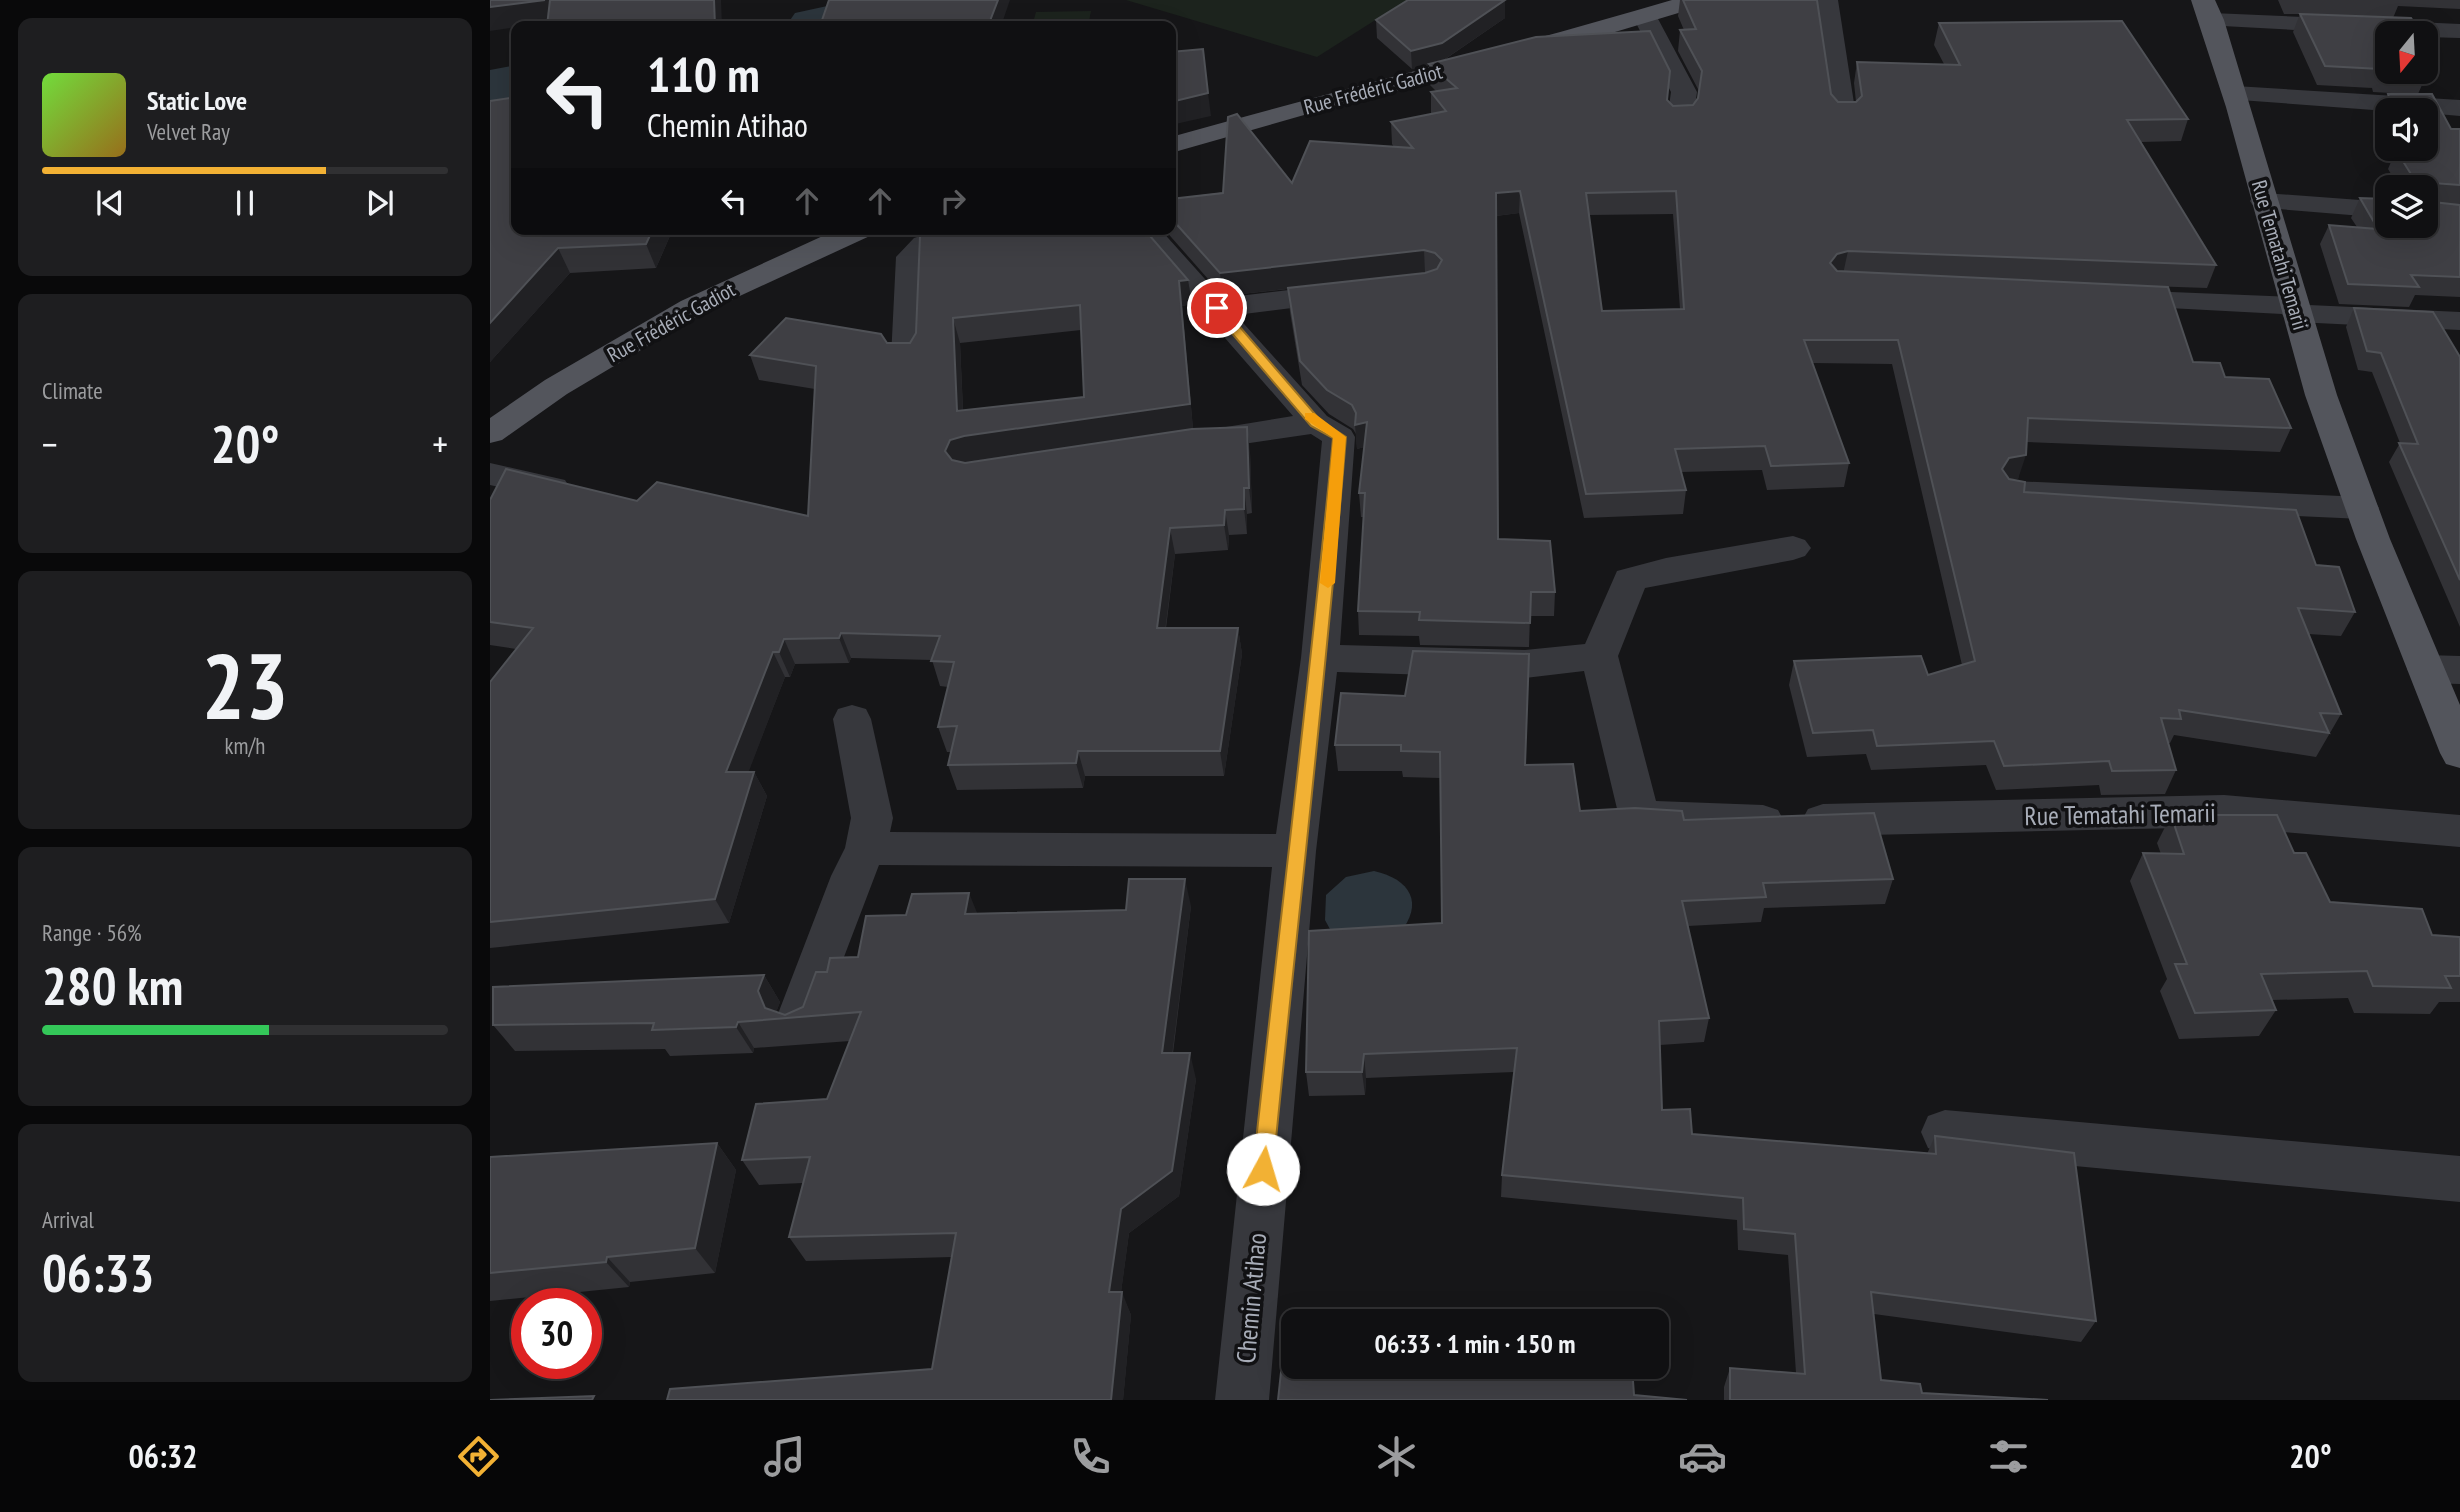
<!DOCTYPE html>
<html lang="en">
<head>
<meta charset="utf-8">
<style>
  body { margin:0; font-family:"PT Sans Narrow",sans-serif; background:#1e1e20; color:#f1f3f6; height:100vh; display:flex; flex-direction:column; font-size:26px; white-space:nowrap }
  * { box-sizing:border-box; margin:0 }
  p { font-size:23px; color:#9c9d9f }
  .icon { flex:none; width:38px; height:38px; fill:none; stroke:currentColor; stroke-width:2; stroke-linecap:round; stroke-linejoin:round }
  .map { position:relative; flex:1; overflow:hidden }
  .sheet { display:flex; flex-direction:column; gap:18px; padding:18px; background:#09090a; width:490px }
  .sheet>* { flex:none }
  .top-card { position:absolute; left:21px; top:21px; width:665px; height:214px; border-radius:14px; box-shadow:0 7px 28px #0002,0 0 0 2px #303032; background:#101012; color:#f1f3f6; overflow:hidden }
  .needle { width:46px; rotate:198deg }
  .buttons { position:absolute; left:1885px; top:21px; display:grid; gap:14px }
  .buttons a { display:grid; place-items:center; width:63px; height:63px; border-radius:14px; background:#101012; box-shadow:0 7px 28px #0002,0 0 0 2px #303032; font-size:35px }
  .speed { position:absolute; left:21px; top:1288px; display:flex; gap:14px; font-size:35px; font-weight:700; text-align:center }
  .speed>* { display:grid; place-content:center; width:91px; height:91px; border-radius:50%; background:#101012; box-shadow:0 7px 28px #0002,0 0 0 2px #303032; line-height:1 }
  .speed .limit { border:10px solid #d22; background:#fff; color:#111 }
  .pin { position:absolute; display:grid; place-items:center; width:60px; height:60px; color:#fff; margin:-30px; border:4px solid #fff; border-radius:50%; box-shadow:0 2px 7px #0007 }
  .me { position:absolute; width:77px; margin:-38px; rotate:6deg; stroke-linejoin:round; filter:drop-shadow(0 0 5px #0008) }
  .turn { display:flex; align-items:center; gap:24px; height:147px; padding:0 21px; font-size:32px }
  .turn .icon { width:91px; height:91px; stroke-width:2.5 }
  .turn b { display:block; font-size:49px; line-height:60px }
  .lanes { display:flex; align-items:center; height:66px; padding:0 21px; background:#0003; justify-content:center; gap:35px; direction:ltr }
  .lanes .off { opacity:.35 }
  .big { font-size:52px; font-weight:600; line-height:1.1 }
  .sheet .tile { flex:1; display:flex; flex-direction:column; justify-content:center; gap:10px; min-width:0; padding:0 24px; border-radius:14px; background:#1e1e20 }
  .sheet .dial { align-items:center; gap:0 }
  .dial b { font-size:91px; line-height:1 }
  .song { display:flex; align-items:center; gap:21px }
  .cover { width:84px; height:84px; border-radius:10px; background:linear-gradient(135deg,hsl(100 70% 55%),hsl(40 70% 35%)) }
  .played { height:7px; border-radius:4px; background:linear-gradient(90deg,#f2b134 70%,#303032 70%) }
  .keys { display:flex; justify-content:space-around; direction:ltr }
  .heat { display:flex; justify-content:space-between; align-items:center; font-size:38px; direction:ltr }
  .charge { height:10px; border-radius:5px; background:linear-gradient(90deg,#34c759 56%,#303032 0) }
  .trip { position:absolute; left:791px; top:1309px; width:388px; height:70px; border-radius:14px; background:#101012; box-shadow:0 7px 28px #0002,0 0 0 2px #303032; font-weight:600; line-height:70px; text-align:center }
  .tab-bar { display:flex; height:112px; justify-content:space-around; align-items:center; background:#060607; color:#9c9d9f }
  .tab-bar .icon { width:49px; height:49px }
  .tab-bar .selected { color:#f2b134 }
  .tab-bar b { font-size:32px; color:#f1f3f6 }
  main { display:flex; flex:1; min-height:0 }
  .map>svg:first-child { display:block }
</style>
</head>
<body>
<main>
<section class="sheet">
<div class="tile">
<div class="song"><i class="cover"></i><div><b>Static Love</b><p>Velvet Ray</p></div></div>
<div class="played"></div>
<div class="keys"><svg class="icon" aria-label="previous" viewBox="0 0 24 24"><path d="M18 5L8 12l10 7zM5 5v14"/></svg><svg class="icon" aria-label="pause" viewBox="0 0 24 24"><path d="M8 5v14M16 5v14"/></svg><svg class="icon" aria-label="next" viewBox="0 0 24 24"><path d="M6 5l10 7-10 7zM19 5v14"/></svg></div>
</div>
<div class="tile"><p>Climate</p>
<div class="heat"><a>−</a><b class="big">20°</b><a>+</a></div>
</div>
<div class="tile dial"><b>23</b><p>km/h</p></div>
<div class="tile"><p>Range · 56%</p><b class="big">280 km</b><div class="charge"></div></div>
<div class="tile"><p>Arrival</p><b class="big">06:33</b></div>
</section>
<div class="map">
<svg width="1970" height="1400" viewBox="0 0 1970 1400">
  <rect width="100%" height="100%" fill="#161618"/>
  <g fill="#1c231d">
    <polygon points="636,0 917,0 827,57"/>
    <polygon points="601,11 598,26 542,26 546,12"/>
  </g>
  <path fill="#2c353c" d="M884 871C920 879 935 903 909 934L841 931 835 920 836 895 856 877Z"/>
  <g fill="none" stroke-linecap="round" stroke-linejoin="round">
    <g fill="#2c353c" fill-rule="evenodd">
      <polygon points="365,0 455,0 447,12 403,26 296,26 305,13"/>
      <polygon points="26,65 26,103 0,108 0,70"/>
    </g>
    <g fill="#37383d" fill-rule="evenodd">
      <polygon points="1324,0 1348,0 1366,116 1362,121 1344,121 1340,116"/>
      <polygon points="1155,10 1163,12 1167,17 1207,92 1203,120 1199,125 1181,125 1177,120 1181,92 1143,17 1147,12"/>
      <polygon points="1722,13 1970,24 1970,38 1936,37 1936,33 1897,35 1714,25 1710,20 1714,15"/>
      <polygon points="1745,86 1970,100 1970,116 1936,113 1936,110 1897,111 1736,99 1732,94 1736,89"/>
      <polygon points="1774,193 1897,202 1897,218 1764,207 1760,201 1764,195"/>
      <polygon points="452,229 496,229 492,235 444,250 434,259 431,358 427,365 416,367 405,365 401,358 406,257 424,238"/>
      <polygon points="640,229 670,229 732,298 850,284 860,287 865,293 860,299 850,302 746,315 837,416 861,430 865,437 850,645 1035,650 1095,644 1127,571 1176,558 1303,536 1315,540 1321,548 1315,556 1303,560 1155,588 1128,656 1166,801 1273,805 1288,810 1294,821 1288,832 1273,837 1150,833 1135,828 1129,817 1094,671 1035,678 847,672 826,851 779,1400 725,1400 782,867 389,865 325,1033 309,1039 293,1033 286,1019 341,876 355,848 361,818 343,719 348,709 362,705 376,709 381,719 403,818 400,832 786,834 811,658 832,441 821,434 705,451 693,448 689,441 693,434 803,416"/>
      <polygon points="1632,290 1805,297 1816,300 1819,305 1970,312 1970,330 1806,322 1795,319 1792,314 1622,305 1617,299 1622,293"/>
      <polygon points="0,463 75,480 80,488 75,496 63,499 0,485"/>
      <polygon points="1524,481 1872,497 1884,500 1889,508 1884,516 1872,519 1524,503 1512,500 1507,492 1512,484"/>
      <polygon points="1936,655 1970,656 1970,684 1936,683 1923,679 1917,669 1923,659"/>
      <polygon points="1734,795 1970,815 1970,847 1734,827 1333,836 1318,831 1312,820 1318,809 1333,804"/>
      <polygon points="1455,1110 1970,1156 1970,1202 1455,1154 1438,1148 1431,1132 1438,1116"/>
    </g>
    <g fill="#53555c" fill-rule="evenodd">
      <path d="M1182 0H1219L1215 5 1035 59 849 105 681 153V137C848 90 1016 49 1182 0Z"/>
      <polygon points="1701,0 1725,0 1734,20 1847,395 1900,539 1970,705 1970,768 1956,764 1950,753 1866,539 1815,395 1736,107"/>
      <polygon points="348,229 386,229 382,235 213,313 77,394 12,440 0,443 0,418 55,380 191,301"/>
    </g>
  </g>
  <g fill="#323236" fill-rule="evenodd">
    <path d="M1015 0V18L954 60 1177 100 1183 106 1203 105 1208 98 1209 91 1188 51 1190 30H1194L1188 16 1190 0H1327L1341 94 1348 102H1366L1364 83 1367 62 1454 64 1444 45 1449 23 1698 119 1691 141 1651 142 1726 265 1717 288 1599 284 1703 362 1735 377 1801 428 1790 452 1536 442 1528 479H1523L1534 492 1826 565 1865 612 1851 636 1818 634 1851 714 1826 757 1684 735 1680 743H1678L1686 770 1675 794 1611 795 1609 785 1506 790 1496 765 1381 770 1376 754 1317 757 1299 685 1304 661 1438 675 1472 665 1402 364 1322 363 1359 463 1354 487 1277 490 1272 470 1191 472 1196 490 1193 514 1094 518 1029 213 1006 216 1008 539 1065 592 1064 616H1040L1039 647 930 645 929 636 869 635 868 611 874 517H871L869 493 874 447 867 449 866 434 863 429 839 414 812 385 800 312 798 289 733 296 674 229H681V199L802 183 904 147 902 144 901 122 941 114V92L946 91 940 85 939 65 922 69 887 38 886 20ZM1183 214 1190 309 1112 311 1099 215Z"/>
    <polygon points="1788,0 1970,0 1970,9 1908,6 1903,18 1925,24 1921,33 1897,33 1936,76 1928,94 1961,129 1970,129 1970,297 1925,295 1919,307 1849,304 1830,244 1839,225 1867,227 1861,218 1870,198 1936,226 1936,187 1909,187 1898,169 1903,157 1901,149 1936,149 1936,110 1897,110 1897,137 1890,113 1898,94 1919,94 1883,92 1882,88 1827,85 1803,32 1810,14 1794,14"/>
    <polygon points="0,101 26,229 183,229 166,268 80,273 0,362"/>
    <path d="M437 229 698 280 702 304 692 306 703 429 482 461 475 463 760 452 762 513 757 514V534L739 535 738 550 685 554 676 628H748L752 654 734 776H595L593 788 467 790 458 765 461 752H457L448 727 458 687 450 686 442 660 361 658 359 663 305 664 300 677H295L258 772H264L277 796 239 923 0 948V682L26 649 0 645V500L147 501 318 516 325 389 269 380 260 355 397 343H420L426 333ZM591 330 594 397 473 410 470 343Z"/>
    <polygon points="1864,308 1970,357 1970,627 1899,462 1910,443 1882,372 1868,370 1856,327"/>
    <polygon points="915,696 1035,765 1090,811 1194,820 1403,879 1395,904 1274,908 1271,922 1198,926 1219,1018 1214,1042 1170,1045 1172,1110 1202,1134 1437,1154 1445,1136 1606,1321 1591,1342 1384,1314 1391,1380 1432,1393 1558,1400 1234,1400 1234,1387 1240,1368 1306,1373 1298,1255 1248,1250 1247,1220 1011,1197 1012,1175 1024,1072 876,1078 875,1095 819,1096 816,1072 952,923 950,778 913,777 912,771 848,771 845,745"/>
    <polygon points="1681,815 1804,853 1840,902 1942,935 1970,937 1970,1002 1949,1002 1940,1014 1864,1013 1858,998 1782,1000 1786,1010 1769,1036 1689,1039 1670,991 1677,979 1640,881 1653,853 1671,854 1667,843"/>
    <polygon points="701,906 683,1053 706,1079 689,1196 639,1233 631,1292 641,1315 633,1400 177,1400 442,1369 462,1257 316,1261 299,1237 313,1183 269,1185 252,1160 337,1099 360,1041 264,1048 263,1053 180,1056 175,1049 25,1051 3,1025 274,975 290,1002 286,1012 295,1015 313,1007 337,972 368,957 487,914 636,910"/>
    <polygon points="227,1143 246,1170 225,1273 140,1282 139,1287 0,1301 0,1157"/>
  </g>
  <g fill="#212124">
    <polygon points="55,0 60,0 69,21 34,26 26,26 26,27 0,31 0,7"/>
    <polygon points="224,0 231,0 232,26 225,26"/>
    <polygon points="508,0 520,0 511,26 498,26"/>
    <polygon points="1015,0 1015,18 952,61 922,69 921,51"/>
    <polygon points="718,93 721,116 681,125 681,102"/>
    <polygon points="1030,191 1029,213 1005,216 1006,193"/>
    <polygon points="163,229 183,229 166,268 156,244"/>
    <polygon points="68,248 80,273 0,362 0,323"/>
    <polygon points="934,250 935,273 733,296 730,273"/>
    <polygon points="1358,251 1353,274 1342,277 1340,263 1347,254"/>
    <polygon points="698,280 702,304 692,306 703,429 482,461 468,466 463,476 455,451 460,440 474,436 700,404 689,281"/>
    <polygon points="463,318 470,343 474,436 467,411"/>
    <polygon points="877,422 878,446 867,449 865,425"/>
    <polygon points="757,427 760,452 762,513 759,488"/>
    <polygon points="1536,455 1528,479 1511,481 1512,469 1519,458"/>
    <polygon points="754,488 757,514 757,534 754,509"/>
    <polygon points="735,510 739,535 738,550 734,525"/>
    <polygon points="680,528 685,554 672,654 667,628"/>
    <polygon points="748,628 752,654 734,776 730,751"/>
    <polygon points="351,633 361,658 359,663 349,638"/>
    <polygon points="294,639 305,664 300,677 289,652"/>
    <polygon points="283,652 295,677 249,797 236,772"/>
    <polygon points="588,751 595,776 593,788 586,763"/>
    <polygon points="264,772 277,796 239,923 225,899"/>
    <polygon points="695,879 701,906 679,1079 672,1053"/>
    <polygon points="479,893 490,920 475,914"/>
    <polygon points="274,975 290,1002 284,1018 275,1008 268,991"/>
    <polygon points="248,1022 264,1048 263,1053 246,1027"/>
    <polygon points="700,1053 706,1079 689,1196 639,1233 628,1315 619,1292 631,1209"/>
    <polygon points="874,1054 876,1078 875,1095 872,1072"/>
    <polygon points="227,1143 246,1170 225,1273 205,1248"/>
    <polygon points="117,1257 140,1282 139,1287 116,1262"/>
    <polygon points="632,1292 641,1315 633,1400 621,1400"/>
  </g>
  <g fill="#3f3f44" stroke="#4f5156" stroke-width="2" fill-rule="evenodd">
    <polygon points="0,0 55,0 0,7"/>
    <polygon points="60,0 224,0 225,26 57,26"/>
    <polygon points="339,0 508,0 498,26 330,26"/>
    <polygon points="918,0 1015,0 952,43 921,51 886,20"/>
    <path d="M1193 0H1327L1341 94 1348 102H1366L1372 96 1367 62 1470 65 1449 23 1632 21 1698 119 1637 120 1726 265 1358 251 1347 254 1340 263 1347 271 1678 287 1703 362 1730 363 1735 377 1779 379 1801 428 1538 418 1536 455 1519 458 1512 469 1519 479 1535 482 1534 492 1806 510 1826 565 1849 567 1865 612 1808 608 1851 714 1830 713 1839 733 1689 710 1691 719 1671 718 1686 770 1622 771 1619 761 1514 766 1504 741 1387 746 1383 730 1323 733 1304 661 1431 656 1438 675 1485 661 1408 340H1314L1359 463 1281 466 1275 446 1185 449 1196 490 1096 494 1030 191 1006 193 1008 539 1060 541 1065 592H1041L1040 623 929 620 930 612 868 611 875 493H869L877 422 865 425 866 413 862 405 837 390 810 361 798 288 935 273 947 269 952 260 945 253 934 250 730 273 681 218V199L733 193 738 117 747 114 802 183 820 141 923 148 901 122 956 111 941 92 967 88 939 64 1046 37 1160 31 1180 71 1177 100 1183 106 1203 105 1208 98 1212 71 1190 30 1206 29ZM1186 191 1194 309 1112 311 1096 193Z"/>
    <polygon points="1810,14 1921,18 1925,24 1912,23 1916,33 1897,33 1897,72 1935,72 1936,76 1891,73 1890,69 1835,66"/>
    <polygon points="713,49 718,93 681,102 681,52"/>
    <polygon points="1898,94 1942,94 1961,129 1970,129 1970,185 1943,183 1943,202 1970,205 1970,277 1921,275 1929,287 1858,284 1839,225 1888,229 1870,198 1897,199 1897,226 1936,226 1936,201 1937,201 1936,198 1936,187 1929,187 1906,150 1936,149 1936,110 1903,110"/>
    <polygon points="26,97 26,229 163,229 156,244 68,248 0,323 0,101"/>
    <path d="M437 229H654L698 280 689 281 700 404 474 436 460 440 455 451 462 460 475 463 702 429 757 427 759 488H754V509L735 510 734 525 680 528 667 628H748L730 751H588L586 763 458 765 467 726 448 727 464 662 441 661 450 636 351 633 349 638 294 639 289 652H283L236 772H264L225 899 0 922V682L43 628 0 622V500L16 469 147 501 167 482 318 516 326 366 260 355 296 318 391 334 397 343H420L426 333 430 236ZM590 305 594 397 467 411 463 318Z"/>
    <polygon points="1864,308 1943,312 1970,357 1970,580 1909,443 1928,444 1891,353 1877,351"/>
    <polygon points="923,651 1039,654 1035,765 1083,764 1090,811 1145,808 1192,811 1194,820 1384,813 1403,879 1273,883 1276,897 1192,901 1219,1018 1169,1021 1172,1110 1200,1109 1202,1134 1446,1154 1445,1136 1584,1153 1606,1321 1381,1292 1391,1380 1430,1384 1432,1393 1558,1400 1240,1400 1240,1368 1315,1374 1305,1234 1254,1229 1253,1198 1012,1175 1027,1048 874,1054 872,1072 816,1072 819,931 952,923 950,752 911,751 911,745 845,745 851,693 915,696"/>
    <polygon points="1681,815 1787,815 1804,853 1816,853 1840,902 1932,909 1942,935 1970,937 1970,976 1955,976 1961,988 1883,986 1877,971 1771,974 1786,1010 1705,1013 1685,964 1697,964 1653,853 1694,854"/>
    <polygon points="639,879 695,879 672,1053 700,1053 682,1171 631,1209 619,1292 632,1292 621,1400 177,1400 180,1389 442,1369 466,1233 299,1237 320,1157 252,1160 266,1104 337,1099 371,1012 248,1022 246,1027 162,1030 164,1023 3,1025 3,987 274,975 268,991 275,1008 295,1015 313,1007 326,972 337,972 340,958 368,957 376,916 416,915 422,894 479,893 475,914 636,910"/>
    <polygon points="227,1143 205,1248 117,1257 116,1262 0,1273 0,1157"/>
    <polygon points="796,1326 803,1326 803,1367 1142,1367 1144,1395 1197,1400 788,1400"/>
    <polygon points="104,1396 102,1400 0,1400"/>
  </g>
  <path fill="#f2b134" stroke="#9d7322" stroke-width="2" d="M727 304 731 305 830 420 856 437C836 681 807 925 783 1169L780 1176 773 1178 766 1176 763 1169C789 925 820 682 843 438L821 426 722 310 720 308Z"/>
  <polygon fill="#f59e0b" points="815,413 824,413 856,437 845,583 838,588 830,583 843,438 815,419"/>
  <g text-anchor="middle" dominant-baseline="central" stroke-width="7" stroke-linejoin="round" paint-order="stroke">
    <g font-size="21" fill="#a8adb8" stroke="#111113">
      <text transform="translate(883 89) rotate(-15)">Rue Frédéric Gadiot</text>
      <text transform="translate(1790 255) rotate(74)">Rue Tematahi Temarii</text>
      <text transform="translate(181 322) rotate(-29)">Rue Frédéric Gadiot</text>
    </g>
    <g font-size="26" fill="#a8adb8" stroke="#111113">
      <text transform="translate(1630 814) rotate(-1)">Rue Tematahi Temarii</text>
      <text transform="translate(761 1298) rotate(-85)">Chemin Atihao</text>
    </g>
  </g>
</svg>
<div class="buttons">
<a><svg class="needle" viewBox="-14 -14 28 28"><path d="M0-13l5 13h-10z" fill="#e53935"/><path d="M0 13l5-13h-10z" fill="#9c9d9f"/></svg></a>
<a><svg class="icon" aria-label="sound" viewBox="0 0 24 24"><path d="M4 9h4l5-4v14l-5-4H4zM17 9q2 3 0 6"/></svg></a>
<a><svg class="icon" aria-label="layers" viewBox="0 0 24 24"><path d="M12 4l9 5-9 5-9-5zM3 14l9 5 9-5"/></svg></a>
</div>
<div class="speed"><div class="limit">30</div></div>
<div class="pin" style="left:727px;top:308px;background:#d93025"><svg class="icon" aria-label="arrive" viewBox="0 0 24 24"><path d="M6 21V4h12l-3 4 3 4H6"/></svg></div>
<svg class="me" style="left:773px;top:1169px" viewBox="-20 -20 40 40"><circle r="19" fill="#fff"/><path d="M0-13L10 11 0 6-10 11z" fill="#f2b134"/></svg>
<div class="trip">06:33 · 1 min · 150 m</div>
<div class="top-card">
<div class="turn"><svg class="icon" aria-label="left" viewBox="0 0 24 24"><path d="M17 20v-9H6M10 6l-5 5 5 5"/></svg><div><b>110 m</b>Chemin Atihao</div></div>
<div class="lanes"><svg class="icon" aria-label="left" viewBox="0 0 24 24"><path d="M17 20v-9H6M10 6l-5 5 5 5"/></svg><svg class="icon off" aria-label="ahead" viewBox="0 0 24 24"><path d="M12 20V5M6 11l6-6 6 6"/></svg><svg class="icon off" aria-label="ahead" viewBox="0 0 24 24"><path d="M12 20V5M6 11l6-6 6 6"/></svg><svg class="icon off" aria-label="right" viewBox="0 0 24 24"><path d="M7 20v-9h11M14 6l5 5-5 5"/></svg></div>
</div>
</div>
</main>
<nav class="tab-bar">
<b>06:32</b>
<svg class="icon selected" aria-label="directions" viewBox="0 0 24 24"><path d="M12 3l9 9-9 9-9-9zM9 14v-3h6M13 9l2 2-2 2"/></svg>
<svg class="icon" aria-label="music" viewBox="0 0 24 24"><path d="M9 18V5l10-2v13"/><circle cx="6" cy="18" r="3"/><circle cx="16" cy="16" r="3"/></svg>
<svg class="icon" aria-label="phone" viewBox="0 0 24 24"><path d="M5 4h4l2 5-3 2q2 4 5 5l2-3 5 2v4C11 20 4 13 5 4z"/></svg>
<svg class="icon" aria-label="climate" viewBox="0 0 24 24"><path d="M12 3v18M4 7l16 10M4 17L20 7"/></svg>
<svg class="icon" aria-label="car" viewBox="0 0 24 24"><path d="M5 17H2v-5l4-1 3-4h7l3 4 3 1v5h-3M9 17h6M6 11h13"/><circle cx="7" cy="17" r="2"/><circle cx="17" cy="17" r="2"/></svg>
<svg class="icon" aria-label="filters" viewBox="0 0 24 24"><path d="M4 7h16M4 17h16"/><circle cx="9" cy="7" r="2"/><circle cx="15" cy="17" r="2"/></svg>
<b>20°</b>
</nav>
</body>
</html>
